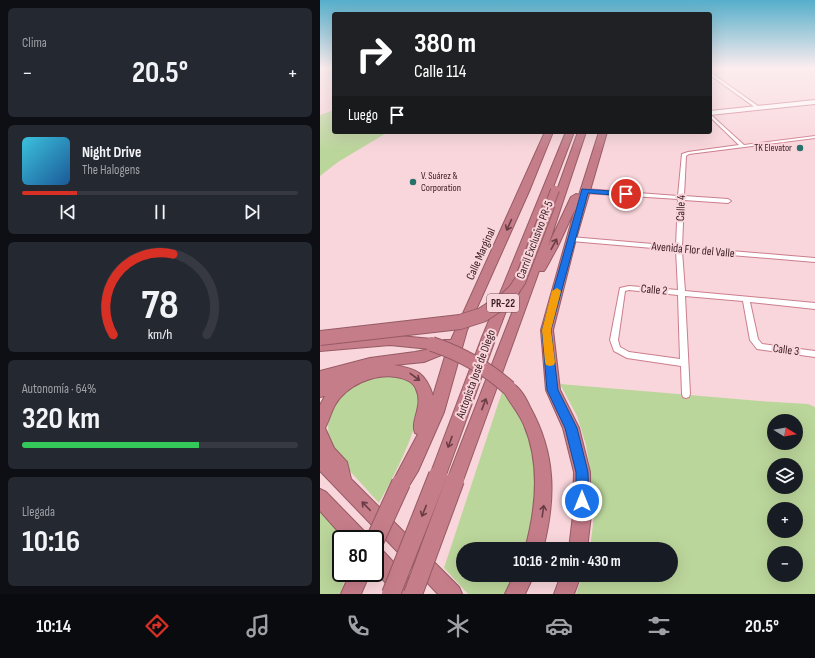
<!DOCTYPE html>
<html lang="es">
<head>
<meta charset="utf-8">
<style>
  body { margin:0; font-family:"Sofia Sans Condensed",sans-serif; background:#242831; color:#f1f3f6; height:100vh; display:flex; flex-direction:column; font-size:15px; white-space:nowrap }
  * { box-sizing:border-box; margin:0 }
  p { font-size:13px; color:#9ea1a6 }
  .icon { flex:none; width:22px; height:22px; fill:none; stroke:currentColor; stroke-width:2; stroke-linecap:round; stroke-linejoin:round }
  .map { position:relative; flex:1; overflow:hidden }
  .panel { display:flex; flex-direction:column; gap:8px; padding:8px; background:#0d0f14; width:320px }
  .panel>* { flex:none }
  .hud { position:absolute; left:12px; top:12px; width:380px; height:122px; border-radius:4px; box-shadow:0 4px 16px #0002; background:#202124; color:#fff; overflow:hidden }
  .needle { width:26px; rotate:101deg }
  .tools { position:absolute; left:447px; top:414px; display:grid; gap:8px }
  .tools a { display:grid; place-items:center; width:36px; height:36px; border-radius:50%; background:#171b24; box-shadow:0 4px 16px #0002; font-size:20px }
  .speed { position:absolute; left:12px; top:530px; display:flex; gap:8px; font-size:20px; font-weight:700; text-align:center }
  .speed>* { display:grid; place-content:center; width:52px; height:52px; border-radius:50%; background:#171b24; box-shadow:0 4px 16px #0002; line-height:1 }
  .speed .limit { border:2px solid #111; border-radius:6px; background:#fff; color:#111 }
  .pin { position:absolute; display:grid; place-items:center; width:34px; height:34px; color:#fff; margin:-17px; border:2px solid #fff; border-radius:50%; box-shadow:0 1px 4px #0007 }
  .me { position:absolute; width:44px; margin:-22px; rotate:0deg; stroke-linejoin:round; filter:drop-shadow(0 0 3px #0008) }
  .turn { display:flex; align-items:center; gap:14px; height:84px; padding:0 16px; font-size:18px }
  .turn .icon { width:52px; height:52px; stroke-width:2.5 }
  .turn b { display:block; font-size:28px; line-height:34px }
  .then { display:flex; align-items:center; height:38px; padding:0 16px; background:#0003; gap:8px; font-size:15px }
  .big { font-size:30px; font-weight:700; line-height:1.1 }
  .panel .widget { flex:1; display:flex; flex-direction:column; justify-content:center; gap:6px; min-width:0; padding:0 14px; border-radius:6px; background:#242831 }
  .panel .dial { align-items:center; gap:0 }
  .dial svg { height:104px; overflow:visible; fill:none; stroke:#363941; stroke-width:7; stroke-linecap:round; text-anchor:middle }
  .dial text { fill:#f1f3f6; stroke:none }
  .song { display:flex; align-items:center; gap:12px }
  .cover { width:48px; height:48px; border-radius:6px; background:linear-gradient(135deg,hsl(190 70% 55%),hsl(210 70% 35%)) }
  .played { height:4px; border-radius:2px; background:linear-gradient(90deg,#d93025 20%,#363941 20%) }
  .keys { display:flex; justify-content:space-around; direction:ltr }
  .heat { display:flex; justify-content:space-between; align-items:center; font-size:22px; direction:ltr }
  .charge { height:6px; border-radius:3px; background:linear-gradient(90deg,#34c759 64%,#363941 0) }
  .trip { position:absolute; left:136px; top:542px; width:222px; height:40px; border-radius:20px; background:#171b24; box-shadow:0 4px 16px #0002; font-weight:700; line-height:40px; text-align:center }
  .tabs { display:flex; height:64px; justify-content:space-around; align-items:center; background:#090b0e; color:#9ea1a6 }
  .tabs .icon { width:28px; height:28px }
  .tabs .selected { color:#d93025 }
  .tabs b { font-size:18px; color:#f1f3f6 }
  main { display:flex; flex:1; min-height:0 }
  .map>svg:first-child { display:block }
</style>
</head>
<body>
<main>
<section class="panel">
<div class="widget"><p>Clima</p>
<div class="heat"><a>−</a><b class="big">20.5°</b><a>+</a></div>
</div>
<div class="widget">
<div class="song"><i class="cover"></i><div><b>Night Drive</b><p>The Halogens</p></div></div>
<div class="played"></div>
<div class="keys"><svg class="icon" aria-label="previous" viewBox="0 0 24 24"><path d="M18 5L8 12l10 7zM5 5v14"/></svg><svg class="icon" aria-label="pause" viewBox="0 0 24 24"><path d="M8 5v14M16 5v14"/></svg><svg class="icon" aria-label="next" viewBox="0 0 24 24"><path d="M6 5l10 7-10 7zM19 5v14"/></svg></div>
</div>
<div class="widget dial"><svg viewBox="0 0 100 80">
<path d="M14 69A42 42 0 1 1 86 69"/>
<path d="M14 69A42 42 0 0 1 60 7" stroke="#d93025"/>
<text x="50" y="56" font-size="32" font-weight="700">78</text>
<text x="50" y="72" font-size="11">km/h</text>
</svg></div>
<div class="widget"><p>Autonomía · 64%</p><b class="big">320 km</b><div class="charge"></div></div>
<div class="widget"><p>Llegada</p><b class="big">10:16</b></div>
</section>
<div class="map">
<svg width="495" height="594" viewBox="0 0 495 594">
  <rect width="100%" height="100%" fill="#f9d6db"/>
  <g fill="#bbd69b" fill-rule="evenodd">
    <polygon points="14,110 14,132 68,132 18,162 0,176 0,115"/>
    <path d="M60 374C71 376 86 375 95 384 114 404 71 482 59 503L18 458 9 443 8 425 13 405 27 388Z"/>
    <path d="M240 384 440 401 488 404 495 407V594H256L263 575H351V549H270L274 515 273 489 266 445 257 416ZM454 421H476V443H454ZM454 465H476V487H454ZM454 509H476V531H454ZM454 553H476V575H454Z"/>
    <polygon points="182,392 199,412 213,448 218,484 214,523 205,549 143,549 143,575 196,575 185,594 148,594 124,568"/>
    <polygon points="0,510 25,539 21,539 21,573 27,573 20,594 0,594"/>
  </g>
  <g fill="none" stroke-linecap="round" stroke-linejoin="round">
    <g stroke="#cc7e8d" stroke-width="2">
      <g id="street">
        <polygon points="390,72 438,106 438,108 436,108 390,75"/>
        <path d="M390 114 424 145 495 136V138L369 154 366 156 364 196 408 199 411 201 408 203 364 200 362 247 495 258V262L362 251 365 291 495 303V309L430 302 438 339 442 344 495 351V357L437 349 430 340 423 301 365 296 370 394 369 397 366 398 363 397 362 394 361 366 307 358 294 351 290 340 300 288 309 286 358 290 356 250 251 241 248 239 251 237 356 246 358 199 265 193 262 191 265 189 358 196 362 154 368 152 419 145 390 117ZM309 290 358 295 360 359 309 352 300 347 298 340 305 291Z"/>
      </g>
    </g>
    <g stroke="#cc7e8d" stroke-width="2">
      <polygon id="secondary" points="495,100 495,104 390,115 390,111"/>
    </g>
    <g stroke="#955b65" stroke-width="2">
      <g id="highway">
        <path d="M225 132H233L210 189 147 330 124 412 98 471 87 489 81 491 75 489 72 483 98 434 95 433C90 420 104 406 96 389 93 381 83 378 76 377 54 373 26 386 15 405 11 412 9 421 5 428L14 448 27 462 31 479 139 587 142 594H118L0 471V405L5 396 0 397V383L1 382 0 383V371L50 358 95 352 110 349 70 345 0 351V341L70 335 112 339 117 340 118 345 124 340H131ZM126 353 113 396C106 373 97 369 74 365L104 362Z"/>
        <polygon points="246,132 254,132 175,340 126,475 124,481 118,483 112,481 110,475 161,340"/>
        <polygon points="258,132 266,132 228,246 251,197 256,194 259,195 279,132 287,132 256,239 233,330 240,390 259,428 270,472 271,515 267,549 249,549 253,515 254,472 243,428 226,390 221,330 255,209 238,246 226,268 224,271 219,271 141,486 135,488 129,486 127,480 201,290"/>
        <path d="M189 382C199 385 206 398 210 407 236 454 236 498 223 549H205C216 509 221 465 204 425 198 411 188 401 182 388L184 384Z"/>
        <polygon points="0,489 6,492 45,532 47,539 25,539 0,511"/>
        <polygon points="55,547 62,550 97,587 100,594 76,594 55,571"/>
        <polygon points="30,573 50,573 41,594 21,594"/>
        <polygon points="194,575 214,575 205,594 185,594"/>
        <polygon points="241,575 261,575 254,594 234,594"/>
      </g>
    </g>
    <use href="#street" fill="#fff" fill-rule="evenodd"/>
    <use href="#secondary" fill="#fff" fill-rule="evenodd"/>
    <use href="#highway" fill="#c67d8a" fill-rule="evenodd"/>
    <g stroke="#955b65" stroke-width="10" stroke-linecap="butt">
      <polyline id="highway-bridge-far3" points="229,206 235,190"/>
    </g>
    <g stroke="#955b65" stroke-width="13" stroke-linecap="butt">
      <polyline id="highway-bridge-far2" points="178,305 194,290 200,281 229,205"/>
    </g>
    <g stroke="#955b65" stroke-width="16" stroke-linecap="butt">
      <g id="highway-bridge-far1">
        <polyline points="0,338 140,322 162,315 179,304"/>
        <path d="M112 344C141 354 166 367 189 388"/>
      </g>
    </g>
    <g stroke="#955b65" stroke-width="20" stroke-linecap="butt">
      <g id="highway-bridge">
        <polyline points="55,540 81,483"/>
        <polyline points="71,594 118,475"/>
        <polyline points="93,594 135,480"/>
      </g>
    </g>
    <use href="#highway-bridge-far3" stroke="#c67d8a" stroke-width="8"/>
    <use href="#highway-bridge-far2" stroke="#c67d8a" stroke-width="11"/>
    <use href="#highway-bridge-far1" stroke="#c67d8a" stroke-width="14"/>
    <use href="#highway-bridge" stroke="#c67d8a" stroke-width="18"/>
  </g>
  <defs><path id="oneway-shaft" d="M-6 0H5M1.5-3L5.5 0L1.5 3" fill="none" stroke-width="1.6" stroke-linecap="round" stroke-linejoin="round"/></defs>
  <g stroke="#6a3d46">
    <use href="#oneway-shaft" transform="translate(189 225) rotate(114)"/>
    <use href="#oneway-shaft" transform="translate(234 244) rotate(-62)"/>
    <use href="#oneway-shaft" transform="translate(95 377) rotate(37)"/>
    <use href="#oneway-shaft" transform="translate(164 404) rotate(-69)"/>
    <use href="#oneway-shaft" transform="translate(130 442) rotate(110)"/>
    <use href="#oneway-shaft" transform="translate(46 506) rotate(-134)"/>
    <use href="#oneway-shaft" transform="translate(104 511) rotate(112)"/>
    <use href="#oneway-shaft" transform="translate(223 511) rotate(-82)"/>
  </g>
  <linearGradient id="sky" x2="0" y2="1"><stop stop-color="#55aeca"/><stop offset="0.45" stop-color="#fcedef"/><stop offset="1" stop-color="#fcedef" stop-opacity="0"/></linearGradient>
  <rect width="495" height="151" fill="url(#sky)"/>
  <polygon fill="#1a73e8" stroke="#114b97" points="262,189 306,192 309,194 306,196 268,193 231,330 238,390 257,428 268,472 269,501 267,505 262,507 257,505 256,501 256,472 245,428 227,390 222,330"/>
  <polygon fill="#f59e0b" points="237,288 241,291 231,330 235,362 234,365 230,366 226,365 225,362 222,330 232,291"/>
  <g fill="#29726c" stroke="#f9d6db" stroke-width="1.5">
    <circle cx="480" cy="148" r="4"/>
    <circle cx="93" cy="182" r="4"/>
  </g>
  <g text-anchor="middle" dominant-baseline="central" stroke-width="4" stroke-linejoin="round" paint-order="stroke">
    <g font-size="10" fill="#391b21" stroke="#f9d6db" text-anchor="end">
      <text x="472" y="148">TK Elevator</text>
      <text x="101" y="176" text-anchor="start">V. Suárez &amp;<tspan x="101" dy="12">Corporation</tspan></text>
    </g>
    <rect fill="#f9d6db" stroke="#735359" stroke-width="1" x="167" y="294" width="32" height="18" rx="3"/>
    <g font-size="11" font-weight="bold" fill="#391b21">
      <text x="183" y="303">PR-22</text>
    </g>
    <g font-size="12" fill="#391b21" stroke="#f9d6db">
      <text transform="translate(361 208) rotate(-88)">Calle 4</text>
      <text transform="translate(215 240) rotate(-69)">Carril Exclusivo PR-5</text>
      <text transform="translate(373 250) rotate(5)">Avenida Flor del Valle</text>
      <text transform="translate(161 254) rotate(-66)">Calle Marginal</text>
      <text transform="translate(334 290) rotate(5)">Calle 2</text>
      <text transform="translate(466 350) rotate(7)">Calle 3</text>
      <text transform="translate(156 374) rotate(-70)">Autopista José de Diego</text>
    </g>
  </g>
</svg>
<div class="tools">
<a><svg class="needle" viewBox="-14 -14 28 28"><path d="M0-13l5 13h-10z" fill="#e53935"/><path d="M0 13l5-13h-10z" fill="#9ea1a6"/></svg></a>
<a><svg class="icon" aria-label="layers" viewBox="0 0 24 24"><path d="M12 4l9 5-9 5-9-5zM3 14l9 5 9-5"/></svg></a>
<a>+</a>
<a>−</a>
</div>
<div class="speed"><div class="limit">80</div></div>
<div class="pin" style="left:306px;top:194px;background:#d93025"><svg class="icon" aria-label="arrive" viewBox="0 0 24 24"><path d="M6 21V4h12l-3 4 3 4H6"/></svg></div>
<svg class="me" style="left:262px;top:501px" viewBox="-20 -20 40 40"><circle r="17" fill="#1a73e8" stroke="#fff" stroke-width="3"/><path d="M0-11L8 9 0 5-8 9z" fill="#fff"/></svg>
<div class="trip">10:16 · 2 min · 430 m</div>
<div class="hud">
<div class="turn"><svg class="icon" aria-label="right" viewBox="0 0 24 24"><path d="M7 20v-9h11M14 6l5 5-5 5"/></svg><div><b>380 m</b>Calle 114</div></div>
<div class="then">Luego<svg class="icon" aria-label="arrive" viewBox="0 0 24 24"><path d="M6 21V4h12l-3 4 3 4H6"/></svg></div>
</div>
</div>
</main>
<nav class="tabs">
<b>10:14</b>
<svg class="icon selected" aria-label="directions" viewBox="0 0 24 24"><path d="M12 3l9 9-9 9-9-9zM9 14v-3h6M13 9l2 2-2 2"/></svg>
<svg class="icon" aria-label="music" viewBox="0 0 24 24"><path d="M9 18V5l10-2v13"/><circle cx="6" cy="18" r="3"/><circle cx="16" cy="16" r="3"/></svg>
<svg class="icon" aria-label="phone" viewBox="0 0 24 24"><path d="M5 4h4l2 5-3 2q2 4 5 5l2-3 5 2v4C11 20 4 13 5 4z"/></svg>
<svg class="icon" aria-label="climate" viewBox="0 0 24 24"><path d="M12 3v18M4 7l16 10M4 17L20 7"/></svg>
<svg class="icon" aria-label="car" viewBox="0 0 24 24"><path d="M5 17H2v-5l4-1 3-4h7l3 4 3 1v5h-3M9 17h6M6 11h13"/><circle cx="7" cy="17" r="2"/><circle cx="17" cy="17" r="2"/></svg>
<svg class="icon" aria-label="filters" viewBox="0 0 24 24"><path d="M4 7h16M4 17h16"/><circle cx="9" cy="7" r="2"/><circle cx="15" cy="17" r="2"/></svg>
<b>20.5°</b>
</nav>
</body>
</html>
